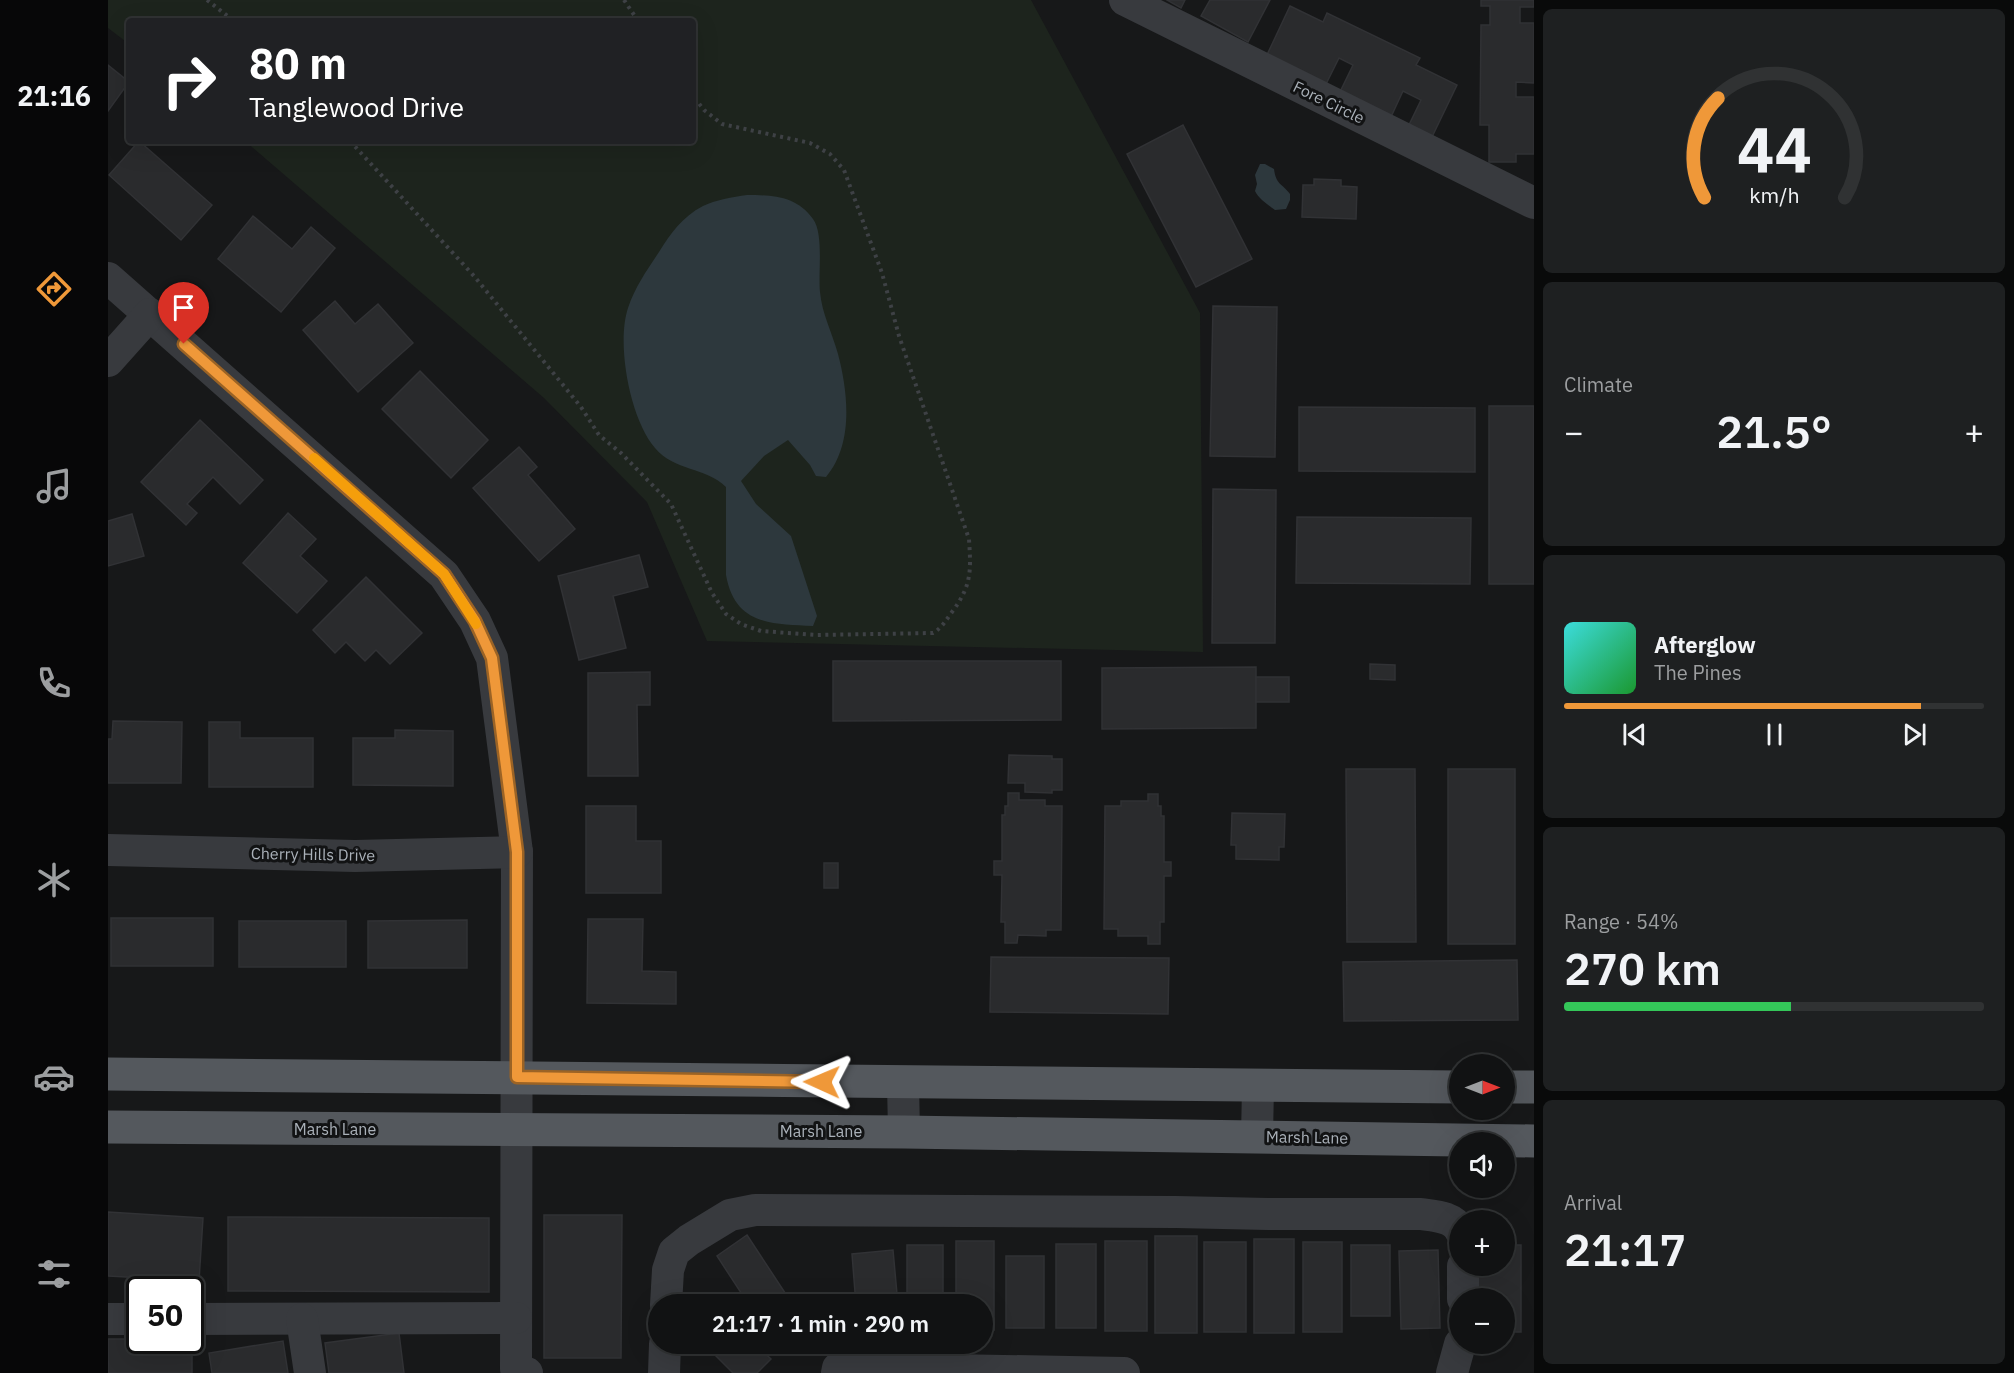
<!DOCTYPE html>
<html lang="en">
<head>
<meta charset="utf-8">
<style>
  body { margin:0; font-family:"IBM Plex Sans",sans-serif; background:#1e2021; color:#f1f3f6; height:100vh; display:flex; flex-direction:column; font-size:22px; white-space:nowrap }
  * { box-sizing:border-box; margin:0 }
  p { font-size:20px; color:#9c9ea0 }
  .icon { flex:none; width:33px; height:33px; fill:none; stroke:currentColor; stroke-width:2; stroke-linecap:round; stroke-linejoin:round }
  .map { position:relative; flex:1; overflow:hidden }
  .sheet { display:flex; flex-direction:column; gap:9px; padding:9px; background:#090a0a; width:480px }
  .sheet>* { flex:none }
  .hud { position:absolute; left:18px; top:18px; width:570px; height:126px; border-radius:6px; box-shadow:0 6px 24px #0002,0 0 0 2px #303233; background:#202124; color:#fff; overflow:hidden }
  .needle { width:39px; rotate:90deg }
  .tools { position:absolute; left:1341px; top:1054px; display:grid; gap:12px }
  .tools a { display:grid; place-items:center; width:66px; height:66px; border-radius:50%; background:#111213; box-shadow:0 6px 24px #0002,0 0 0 2px #303233; font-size:30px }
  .speed { position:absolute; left:18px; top:1276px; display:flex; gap:12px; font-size:30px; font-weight:700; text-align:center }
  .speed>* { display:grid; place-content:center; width:78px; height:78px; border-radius:50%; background:#111213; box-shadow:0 6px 24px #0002,0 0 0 2px #303233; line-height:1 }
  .speed .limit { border:3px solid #111; border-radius:9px; background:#fff; color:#111 }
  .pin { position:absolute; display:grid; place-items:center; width:51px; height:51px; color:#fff; margin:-62px -26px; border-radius:50% 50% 50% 0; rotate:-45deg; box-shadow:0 0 6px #0007 }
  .pin .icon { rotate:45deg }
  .me { position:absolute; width:66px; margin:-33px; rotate:271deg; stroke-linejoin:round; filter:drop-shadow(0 0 4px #0008) }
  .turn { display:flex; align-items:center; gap:21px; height:126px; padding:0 24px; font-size:27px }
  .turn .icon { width:78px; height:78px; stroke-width:2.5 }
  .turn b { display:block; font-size:42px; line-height:51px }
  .big { font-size:45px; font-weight:600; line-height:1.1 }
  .sheet .card { flex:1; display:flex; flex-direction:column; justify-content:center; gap:9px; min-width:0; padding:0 21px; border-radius:9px; background:#1e2021 }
  .sheet .dial { align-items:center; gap:0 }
  .dial svg { height:156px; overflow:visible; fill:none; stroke:#303233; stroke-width:7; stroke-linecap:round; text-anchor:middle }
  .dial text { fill:#f1f3f6; stroke:none }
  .song { display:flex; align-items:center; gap:18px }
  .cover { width:72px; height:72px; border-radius:9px; background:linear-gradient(135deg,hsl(180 70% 55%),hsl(130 70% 35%)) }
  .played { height:6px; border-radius:3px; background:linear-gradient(90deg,#ef9839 85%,#303233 85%) }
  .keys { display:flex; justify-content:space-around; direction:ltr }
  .heat { display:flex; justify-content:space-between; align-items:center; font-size:33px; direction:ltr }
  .charge { height:9px; border-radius:4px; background:linear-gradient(90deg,#34c759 54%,#303233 0) }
  .trip { position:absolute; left:540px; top:1294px; width:345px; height:60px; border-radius:30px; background:#111213; box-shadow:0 6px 24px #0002,0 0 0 2px #303233; font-weight:600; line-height:60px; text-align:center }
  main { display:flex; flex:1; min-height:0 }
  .menu { display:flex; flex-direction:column; width:108px; justify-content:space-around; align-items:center; background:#070708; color:#9c9ea0 }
  .menu .icon { width:42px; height:42px }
  .menu .on { color:#ef9839 }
  .menu b { font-size:27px; color:#f1f3f6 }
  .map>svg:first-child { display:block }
</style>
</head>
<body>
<main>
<nav class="menu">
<b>21:16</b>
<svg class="icon on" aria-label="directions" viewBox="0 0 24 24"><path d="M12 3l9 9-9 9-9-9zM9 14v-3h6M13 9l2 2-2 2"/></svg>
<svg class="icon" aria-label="music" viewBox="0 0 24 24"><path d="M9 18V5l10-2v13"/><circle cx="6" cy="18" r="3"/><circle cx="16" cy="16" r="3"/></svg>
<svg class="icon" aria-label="phone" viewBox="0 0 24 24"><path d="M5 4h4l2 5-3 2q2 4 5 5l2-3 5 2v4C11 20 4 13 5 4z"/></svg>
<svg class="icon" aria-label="climate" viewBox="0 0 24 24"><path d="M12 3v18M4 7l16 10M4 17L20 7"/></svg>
<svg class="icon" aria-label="car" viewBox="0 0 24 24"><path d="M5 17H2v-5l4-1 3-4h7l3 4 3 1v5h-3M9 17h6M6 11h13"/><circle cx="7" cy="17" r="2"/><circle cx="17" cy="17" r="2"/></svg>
<svg class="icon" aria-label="filters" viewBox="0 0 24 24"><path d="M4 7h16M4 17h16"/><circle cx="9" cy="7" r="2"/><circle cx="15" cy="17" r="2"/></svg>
</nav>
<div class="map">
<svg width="1426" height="1373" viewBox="0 0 1426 1373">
  <rect width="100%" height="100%" fill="#171819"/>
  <polygon fill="#1d241d" points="0,0 923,0 1092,313 1095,652 599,641 539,502 436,398 137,141 585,141 585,21 21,21 21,44 0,28"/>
  <g fill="#2d383d">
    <path d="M1152 164H1157L1166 169C1168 185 1174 183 1182 194V200L1178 209 1167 210C1160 205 1150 198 1147 191L1149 184 1147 175Z"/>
    <path d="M639 195C664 195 689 196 705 219 716 234 710 272 712 292 714 314 724 332 730 354 740 392 746 444 718 477L708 476 702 465 680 440 656 456 633 481 648 504 683 536 709 616 705 626C663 624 627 625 618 575V487C598 467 566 471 547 448 522 419 508 344 520 308 527 287 539 270 551 252 563 233 574 217 595 206 607 200 625 197 639 195Z"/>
  </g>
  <g fill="#2a2b2d" stroke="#313235" stroke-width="1.5">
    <polygon points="1059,0 1077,0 1073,8"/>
    <polygon points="1102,0 1162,0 1140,42 1093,16"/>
    <polygon points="1373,0 1426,0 1426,7 1412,7 1412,23 1426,23 1426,83 1408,82 1408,97 1426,97 1426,154 1408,154 1408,162 1381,162 1381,125 1372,125 1373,25 1382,25 1382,6 1373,6"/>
    <polygon points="1182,6 1215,22 1219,13 1312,58 1308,65 1349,85 1323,139 1300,127 1313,100 1295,91 1282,119 1231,94 1245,65 1231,58 1216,88 1157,59"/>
    <polygon points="0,65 21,82 0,111"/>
    <polygon points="1075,125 1144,259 1088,287 1019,154"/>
    <polygon points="31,141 104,205 73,240 1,175"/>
    <polygon points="1206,179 1233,180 1233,186 1249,187 1248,219 1194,217 1195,185 1206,185"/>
    <polygon points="145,216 184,249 203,227 227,248 173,312 110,259"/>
    <polygon points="227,301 247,324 270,304 305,343 250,392 195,330"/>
    <polygon points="1105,306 1169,307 1167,457 1102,456"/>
    <polygon points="312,371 380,440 343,478 274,409"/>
    <rect x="1381" y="406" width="45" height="178"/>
    <polygon points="1191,407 1367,408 1367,472 1191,471"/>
    <polygon points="92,420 155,480 132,504 105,477 79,504 89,513 78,525 33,482"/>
    <polygon points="411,447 429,467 420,475 467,529 431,561 365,488"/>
    <polygon points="1105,489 1168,490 1167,643 1104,643"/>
    <polygon points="180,513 208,539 192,556 219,581 189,613 135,563"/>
    <polygon points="24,514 36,556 0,566 0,521"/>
    <polygon points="1189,517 1363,518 1362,584 1188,583"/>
    <polygon points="531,555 540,587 505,596 518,648 471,660 450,576"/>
    <polygon points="258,577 314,633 282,664 268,650 257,661 238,642 227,653 205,630"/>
    <polygon points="725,661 953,661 953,720 725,721"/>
    <polygon points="1262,664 1287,665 1287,680 1262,679"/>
    <polygon points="1148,667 1148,728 994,729 994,668"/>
    <polygon points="542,672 542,705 529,705 530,776 480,776 480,673"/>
    <rect x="1148" y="677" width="33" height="25"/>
    <polygon points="5,721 74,722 73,783 0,783 0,739 4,739"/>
    <polygon points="101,722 132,722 132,738 205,738 205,787 101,787"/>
    <polygon points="287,730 345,731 345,786 245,785 245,738 287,738"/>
    <polygon points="901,755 944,756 944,759 954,759 954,790 944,790 944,793 917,792 917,783 900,783"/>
    <polygon points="1238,769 1307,769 1308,942 1239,942"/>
    <rect x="1340" y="769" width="67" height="175"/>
    <polygon points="900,793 911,793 911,800 937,800 937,806 954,806 953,930 938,930 938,936 910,935 909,943 897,943 897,922 893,922 894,875 886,875 886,861 894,861 894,815 897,815 897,806 900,806"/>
    <polygon points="1040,794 1050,794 1050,806 1053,806 1053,816 1056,816 1056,862 1063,862 1063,876 1056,876 1056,922 1052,922 1052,944 1040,944 1040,936 1010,936 1010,929 996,929 997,806 1013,806 1013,801 1040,801"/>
    <polygon points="478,806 528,806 528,841 553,841 553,893 478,893"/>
    <polygon points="1124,813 1177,814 1176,847 1171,847 1171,860 1128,859 1128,845 1123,845"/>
    <rect x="716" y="863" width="14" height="25"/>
    <rect x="3" y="918" width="102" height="48"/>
    <polygon points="480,919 535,919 534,971 568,972 568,1004 479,1003"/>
    <polygon points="359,920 359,968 260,968 260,921"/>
    <rect x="131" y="921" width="107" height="46"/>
    <polygon points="883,957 1061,958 1060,1014 882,1012"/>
    <polygon points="1409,960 1410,1020 1236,1021 1235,962"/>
    <polygon points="0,1212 95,1218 91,1281 0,1276"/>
    <polygon points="436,1215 514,1215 513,1358 436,1358"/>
    <polygon points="120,1217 381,1218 381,1292 120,1291"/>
    <polygon points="639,1235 685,1305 641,1305 609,1256"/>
    <rect x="1047" y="1236" width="42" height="97"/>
    <rect x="1146" y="1239" width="40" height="94"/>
    <polygon points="848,1241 886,1241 886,1330 874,1330 874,1305 848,1305"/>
    <rect x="997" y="1241" width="42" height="90"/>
    <rect x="1096" y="1242" width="42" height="90"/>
    <rect x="1195" y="1242" width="39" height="90"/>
    <rect x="948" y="1244" width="40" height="84"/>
    <rect x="799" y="1245" width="36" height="60"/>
    <rect x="1243" y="1245" width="39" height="71"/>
    <polygon points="1396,1245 1413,1245 1413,1332 1396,1332 1396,1299 1368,1299 1368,1266 1396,1266"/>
    <polygon points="785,1250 790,1305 748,1305 744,1254"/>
    <polygon points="1330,1250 1332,1328 1293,1329 1291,1251"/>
    <rect x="898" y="1256" width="38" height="72"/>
    <polygon points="291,1333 296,1373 221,1373 217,1343"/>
    <polygon points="0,1339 32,1339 32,1341 84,1340 84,1373 0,1373"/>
    <polygon points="175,1341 180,1373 104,1373 101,1353"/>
    <polygon points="596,1344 647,1344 663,1359 649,1373 625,1373"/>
  </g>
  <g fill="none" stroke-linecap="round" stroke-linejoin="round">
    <g stroke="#3e4145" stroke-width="4" stroke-dasharray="3 4.5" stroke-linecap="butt">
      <polyline points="99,0 126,21"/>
      <polyline points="516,0 530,21"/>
      <path d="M242 141 366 276 473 407 491 435 513 453 563 504 604 593 618 614 633 624 653 631 708 635 825 633C834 628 838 620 844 612 864 585 863 571 861 539L791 336 774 273 736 170 722 154 702 143 614 124 596 110 585 96"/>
    </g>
    <g stroke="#383a3e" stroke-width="32">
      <polyline points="1017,0 1426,203"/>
      <polyline points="0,278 336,575 367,621 384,658 409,852 408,1369 419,1373"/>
      <polyline points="0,361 42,314"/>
      <polyline points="0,850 247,856 409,852"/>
      <polyline points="795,1083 796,1132"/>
      <polyline points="1149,1137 1150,1086"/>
      <polyline points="1355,1266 1355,1299"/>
      <path d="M558 1305 560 1270 566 1252 581 1240 622 1215 647 1210 1068 1212 1160 1214H1313C1326 1216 1345 1216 1352 1230"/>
      <polyline points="0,1319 32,1319"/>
      <polyline points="82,1319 408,1318"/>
      <polyline points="194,1319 202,1373"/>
      <polyline points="556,1373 557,1344"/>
      <polyline points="729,1373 730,1368 1016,1373"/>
      <polyline points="1344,1373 1352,1344"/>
    </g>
    <g stroke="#54585d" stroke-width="33">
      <path d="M0 1074C451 1077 901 1084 1352 1087"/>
      <polyline points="1396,1087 1426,1087"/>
      <polyline points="0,1127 796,1132 1426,1141"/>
    </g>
  </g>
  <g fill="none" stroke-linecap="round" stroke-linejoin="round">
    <g stroke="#9b6325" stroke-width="15">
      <polyline id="route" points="76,344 336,574 367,621 384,658 409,852 409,1077 714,1082"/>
    </g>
    <use href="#route" stroke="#ef9839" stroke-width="10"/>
    <polyline stroke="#f59e0b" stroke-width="10" points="206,458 336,574 368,624"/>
  </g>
  <g text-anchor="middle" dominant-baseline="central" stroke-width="6" stroke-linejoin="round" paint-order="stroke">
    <g font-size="16" fill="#aab1b9" stroke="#121314">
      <text transform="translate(1221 102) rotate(26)">Fore Circle</text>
      <text transform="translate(205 854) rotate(1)">Cherry Hills Drive</text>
      <text x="227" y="1129">Marsh Lane</text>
      <text x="713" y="1131">Marsh Lane</text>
      <text transform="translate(1199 1137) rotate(1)">Marsh Lane</text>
    </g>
  </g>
</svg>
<div class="tools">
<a><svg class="needle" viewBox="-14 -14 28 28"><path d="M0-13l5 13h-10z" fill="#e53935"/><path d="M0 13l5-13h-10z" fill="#9c9ea0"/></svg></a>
<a><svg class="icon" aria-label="sound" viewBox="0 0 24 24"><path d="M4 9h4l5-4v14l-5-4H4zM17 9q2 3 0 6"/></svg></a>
<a>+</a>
<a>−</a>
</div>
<div class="speed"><div class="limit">50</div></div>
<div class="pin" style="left:76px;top:344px;background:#d93025"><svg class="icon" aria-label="arrive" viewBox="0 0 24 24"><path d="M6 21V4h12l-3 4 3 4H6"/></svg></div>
<svg class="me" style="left:714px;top:1082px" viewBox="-20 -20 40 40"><path d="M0-17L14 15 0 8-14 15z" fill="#ef9839" stroke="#fff" stroke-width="4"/></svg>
<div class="trip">21:17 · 1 min · 290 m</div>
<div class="hud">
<div class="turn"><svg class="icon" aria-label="right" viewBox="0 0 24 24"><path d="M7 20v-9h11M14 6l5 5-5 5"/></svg><div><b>80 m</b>Tanglewood Drive</div></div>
</div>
</div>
<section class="sheet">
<div class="card dial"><svg viewBox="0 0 100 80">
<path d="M14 69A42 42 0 1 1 86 69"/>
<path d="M14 69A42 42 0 0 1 21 18" stroke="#ef9839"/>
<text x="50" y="56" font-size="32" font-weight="700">44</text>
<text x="50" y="72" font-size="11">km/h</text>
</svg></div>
<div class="card"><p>Climate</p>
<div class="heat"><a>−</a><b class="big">21.5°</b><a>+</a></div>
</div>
<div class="card">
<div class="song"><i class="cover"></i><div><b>Afterglow</b><p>The Pines</p></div></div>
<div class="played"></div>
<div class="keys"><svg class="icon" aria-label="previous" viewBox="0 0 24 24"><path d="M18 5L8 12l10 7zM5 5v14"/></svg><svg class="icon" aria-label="pause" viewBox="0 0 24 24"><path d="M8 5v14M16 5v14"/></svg><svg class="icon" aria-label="next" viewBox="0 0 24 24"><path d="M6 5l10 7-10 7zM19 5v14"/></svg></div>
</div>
<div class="card"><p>Range · 54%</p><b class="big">270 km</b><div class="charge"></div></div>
<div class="card"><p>Arrival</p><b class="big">21:17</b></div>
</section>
</main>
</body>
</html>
